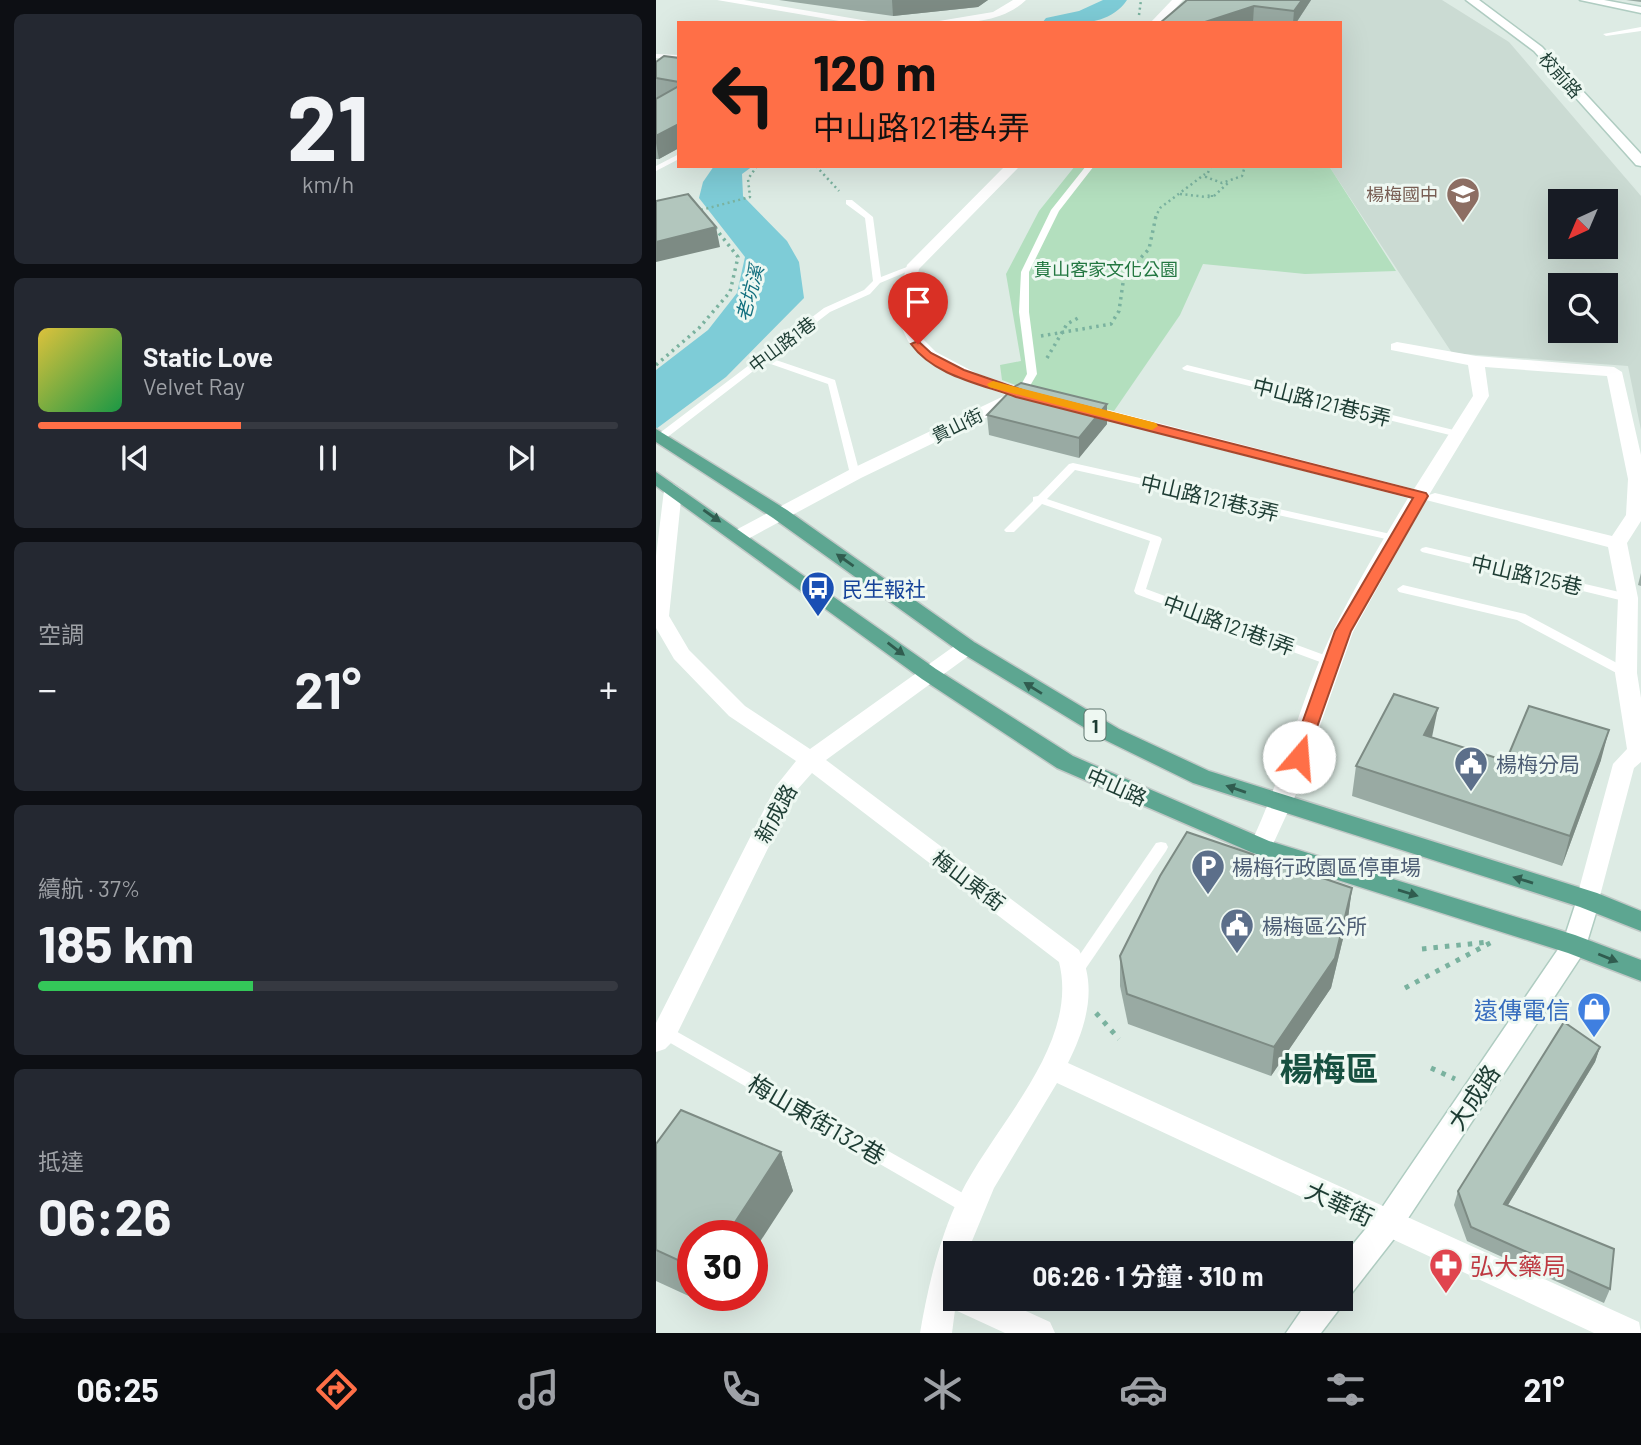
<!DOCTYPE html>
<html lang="zh-TW">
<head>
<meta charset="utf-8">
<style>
  body { margin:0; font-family:Barlow,"Noto Sans TC",sans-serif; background:#242831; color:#f1f3f6; height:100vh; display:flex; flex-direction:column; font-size:26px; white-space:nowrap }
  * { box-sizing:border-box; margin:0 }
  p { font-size:23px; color:#9ea1a6 }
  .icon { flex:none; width:38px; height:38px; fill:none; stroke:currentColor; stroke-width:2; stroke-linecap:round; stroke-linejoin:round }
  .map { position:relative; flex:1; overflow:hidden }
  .side { display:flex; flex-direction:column; gap:14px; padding:14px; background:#0d0f14; width:656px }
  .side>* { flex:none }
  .hud { position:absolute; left:21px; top:21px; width:665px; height:147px; border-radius:0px; box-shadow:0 7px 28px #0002; background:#ff6f47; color:#111; overflow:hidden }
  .needle { width:46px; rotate:224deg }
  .controls { position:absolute; left:892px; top:189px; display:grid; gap:14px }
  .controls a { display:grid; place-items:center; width:70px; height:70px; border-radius:0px; background:#171b24; box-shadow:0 7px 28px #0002; font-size:35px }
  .speed { position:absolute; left:21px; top:1220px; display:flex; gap:14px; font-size:35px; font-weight:700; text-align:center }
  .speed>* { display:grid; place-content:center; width:91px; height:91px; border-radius:50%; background:#171b24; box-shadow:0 7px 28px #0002; line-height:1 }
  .speed .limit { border:10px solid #d22; background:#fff; color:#111 }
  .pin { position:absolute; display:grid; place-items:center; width:60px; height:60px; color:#fff; margin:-72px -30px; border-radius:50% 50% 50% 0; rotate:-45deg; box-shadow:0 0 7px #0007 }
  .pin .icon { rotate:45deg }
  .me { position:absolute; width:77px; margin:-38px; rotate:18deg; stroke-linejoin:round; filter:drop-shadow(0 0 5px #0008) }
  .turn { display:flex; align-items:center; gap:24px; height:147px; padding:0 21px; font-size:32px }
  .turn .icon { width:91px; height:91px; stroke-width:2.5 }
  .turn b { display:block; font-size:49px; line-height:60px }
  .big { font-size:52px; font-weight:700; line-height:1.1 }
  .side .tile { flex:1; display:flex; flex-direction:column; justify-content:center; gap:10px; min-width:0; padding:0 24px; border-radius:10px; background:#242831 }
  .side .dial { align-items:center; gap:0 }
  .dial b { font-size:91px; line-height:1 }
  .song { display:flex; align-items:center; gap:21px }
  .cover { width:84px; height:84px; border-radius:10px; background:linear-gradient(135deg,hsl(50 70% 55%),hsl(140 70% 35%)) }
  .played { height:7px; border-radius:4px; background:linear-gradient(90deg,#ff6f47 35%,#363941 35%) }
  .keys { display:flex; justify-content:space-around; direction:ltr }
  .heat { display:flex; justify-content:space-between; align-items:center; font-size:38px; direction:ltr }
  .charge { height:10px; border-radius:5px; background:linear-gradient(90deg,#34c759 37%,#363941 0) }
  .trip { position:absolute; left:287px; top:1241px; width:410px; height:70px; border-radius:0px; background:#171b24; box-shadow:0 7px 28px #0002; font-weight:700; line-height:70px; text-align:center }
  .menu { display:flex; height:112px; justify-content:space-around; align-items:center; background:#090b0e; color:#9ea1a6 }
  .menu .icon { width:49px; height:49px }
  .menu .selected { color:#ff6f47 }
  .menu b { font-size:32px; color:#f1f3f6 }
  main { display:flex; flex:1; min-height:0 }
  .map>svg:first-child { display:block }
</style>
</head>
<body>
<main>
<section class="side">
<div class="tile dial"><b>21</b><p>km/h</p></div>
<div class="tile">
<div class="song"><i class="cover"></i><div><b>Static Love</b><p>Velvet Ray</p></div></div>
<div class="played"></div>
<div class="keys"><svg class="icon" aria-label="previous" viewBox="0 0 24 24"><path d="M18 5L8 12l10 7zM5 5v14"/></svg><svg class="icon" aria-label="pause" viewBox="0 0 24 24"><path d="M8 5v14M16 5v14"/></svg><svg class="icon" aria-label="next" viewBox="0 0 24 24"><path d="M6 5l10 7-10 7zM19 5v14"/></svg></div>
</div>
<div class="tile"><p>空調</p>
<div class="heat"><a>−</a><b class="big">21°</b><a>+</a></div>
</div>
<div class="tile"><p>續航 · 37%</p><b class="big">185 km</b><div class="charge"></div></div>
<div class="tile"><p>抵達</p><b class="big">06:26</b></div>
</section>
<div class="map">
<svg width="985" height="1333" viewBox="0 0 985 1333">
  <rect width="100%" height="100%" fill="#ddebe4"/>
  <path fill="#cbdbd3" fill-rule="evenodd" d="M539 0H786L853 42 985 196V430L972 366 796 353 673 166H684V23H514ZM905 201H950V247H905ZM905 285H950V331H905Z"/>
  <polygon fill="#b3dfbe" points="419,166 673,166 740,271 649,274 547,264 524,315 458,411 375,391 346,380 344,365 365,361 350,274 383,211"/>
  <polygon fill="#7eccd7" points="58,166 97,166 86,174 87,196 131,241 143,262 148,298 70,377 0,429 0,370 52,330 81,293 89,257 43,198 47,182"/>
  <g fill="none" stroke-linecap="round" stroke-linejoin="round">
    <path fill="#7eccd7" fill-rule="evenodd" d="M447 0H471C452 28 416 23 386 23L390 18 423 11Z"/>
    <g stroke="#afccc1" stroke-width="3">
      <g id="secondary">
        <polygon points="810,0 823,0 886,47 985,154 985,166 980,165 878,51"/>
        <polygon points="924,0 948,0 985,7 985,13"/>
        <polygon points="932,890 941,893 944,900 928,952 741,1235 695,1294 688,1297 684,1308 665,1333 630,1333 654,1298 684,1298 684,1260 721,1215 907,942 923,893"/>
      </g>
    </g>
    <g stroke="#c0c8c6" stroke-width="3">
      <g id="primary">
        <polygon points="0,429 131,510 318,642 463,729 553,771 941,893 985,911 985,931 924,907 537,783 447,739 304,652 117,518 0,442"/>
        <polygon points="0,472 280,669 417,756 613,841 919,935 985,960 985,981 912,953 597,853 401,768 266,679 0,486"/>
      </g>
    </g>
    <g stroke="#7ab29f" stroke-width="2.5" stroke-dasharray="2 3.5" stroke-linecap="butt">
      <polyline points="483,15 485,0"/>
      <polyline points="160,166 183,191"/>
      <polyline points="555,166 550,177 566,183 586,176 589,166"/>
      <polyline points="524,194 551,197"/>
      <polygon points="556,195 556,198 550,196"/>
      <polyline points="558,196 572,183"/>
      <polyline points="45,210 94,197 92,179 101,166"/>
      <polyline points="499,218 504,208 549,174"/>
    </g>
    <g stroke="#7ab29f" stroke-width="3.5" stroke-dasharray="2.5 4.5" stroke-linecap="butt">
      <polyline points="385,336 455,324 463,311 468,276 493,249 500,216"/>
      <polyline points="391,358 411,324 422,318"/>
      <polyline points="0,365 43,328 74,292 82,257 59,228"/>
    </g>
    <g stroke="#7ab29f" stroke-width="5" stroke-dasharray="4.5 7" stroke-linecap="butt">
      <polyline points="766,949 832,942"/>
      <polyline points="749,988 836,942"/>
      <polyline points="440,1013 463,1039"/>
      <polyline points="775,1068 799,1079"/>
    </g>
    <g fill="#fff" fill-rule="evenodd">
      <polygon points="985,27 985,31 950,36 947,34"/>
      <polygon points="0,54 23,55 23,59 0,58"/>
      <polygon points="23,154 23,159 0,171 0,166"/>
      <polygon points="430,166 438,166 403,211 373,272 373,312 381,374 368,396 362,396 360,394 371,374 363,312 365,272 395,210"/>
      <polygon points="190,200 196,200 217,217 225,277 256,265 260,268 224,283 214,294 174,312 114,358 179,380 204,474 203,476 199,477 194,474 172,384 109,362 9,439 1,439 1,435 168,308 208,290 217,281 209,218 190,204"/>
      <polygon points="531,365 806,432 807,434 802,437 528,370 526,368"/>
      <polygon points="417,463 739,535 745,538 739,541 419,470 391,499 504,537 506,539 490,589 679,659 681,662 675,666 480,594 478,591 494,541 386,504 358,532 350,532 348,530 377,501 377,497 382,496 413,464"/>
      <polygon points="770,547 972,594 978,598 972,602 766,552 764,550 766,548"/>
      <polygon points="747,585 869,614 974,670 976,673 974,676 966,676 861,620 743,592 741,589"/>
      <polygon points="505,842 510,843 512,847 510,851 426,974 421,976 416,974 414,970 416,966 500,843"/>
      <polygon points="9,1025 319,1200 321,1206 319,1212 313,1214 307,1212 4,1037 1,1032 4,1027"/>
    </g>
    <g fill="#fff" fill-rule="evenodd">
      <polygon points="61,0 88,0 224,23 195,23"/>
      <path d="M357 0H370C344 25 305 23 271 23L337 12Z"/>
      <polygon points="516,0 527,0 506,23 494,23"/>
      <polygon points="349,166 364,166 263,269 257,298 259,322 267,339 280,352 322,374 371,390 373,394 371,398 205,478 90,540 76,540 73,536 76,532 193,470 350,395 288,371 269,359 252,341 243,322 242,298 251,265"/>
      <path d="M741 342 820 356 958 367 966 372 985 455V521L971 543 982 598 981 673 985 698V762L978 768 941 907 932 910 923 907 920 900 957 764 971 749 959 673 962 598 952 547 770 500 697 632 640 794 613 853 605 856 597 853 593 847C623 786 639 720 665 657 689 602 721 550 752 498L419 412 416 408 425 403 758 489 817 396 812 365 735 350V344ZM829 367 951 376 972 479 970 515 956 536 779 493 773 495 833 396Z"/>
      <path d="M17 484 26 490 13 616 33 650 89 706 154 749 304 642H318L321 647 318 652 170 760 423 950C442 987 430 1027 412 1063L983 1322 985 1333H938L401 1083 338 1188 311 1253H299V1298H341L394 1322 399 1333H349L299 1310 296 1333H264C272 1286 283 1239 304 1195 338 1125 424 1045 403 962L156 773 140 791 18 1040 9 1049 0 1052V1023L120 786 140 761 73 716 18 659 0 628V556L8 490Z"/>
    </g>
    <use href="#secondary" fill="#fff" fill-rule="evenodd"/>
    <use href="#primary" fill="#5da691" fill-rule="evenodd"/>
  </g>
  <g fill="#99aaa3">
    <polygon points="123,0 332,0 322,7 237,16"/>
    <polygon points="531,0 655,0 640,23 597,22"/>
    <polygon points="970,0 985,0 985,2"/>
    <polygon points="23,58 23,148 3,159 0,159 0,62"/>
    <polygon points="331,415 451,424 423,458 333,435"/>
    <polygon points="985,573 985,586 982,585"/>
    <polygon points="776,738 850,761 945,760 906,866 696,796 700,766"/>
    <polygon points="696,888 692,918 675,988 615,1076 472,1024 464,986 464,956"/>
    <polygon points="944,1047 939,1062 852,1205 954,1289 948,1303 811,1241 798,1205 802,1191"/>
    <polygon points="0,1144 125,1152 137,1191 37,1236 37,1295 70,1295 61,1309 0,1281"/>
  </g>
  <g fill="#7d8b84">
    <polygon points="236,0 332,0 322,7 237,16"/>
    <polygon points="646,0 655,0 640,23 637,23 638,11"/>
    <polygon points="598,6 597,22 596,23 546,23"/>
    <polygon points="23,124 23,148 3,159 0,143 0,136"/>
    <polygon points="60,227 64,247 0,262 0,242"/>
    <polygon points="451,404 451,424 423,458 423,438"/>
    <polygon points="782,708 776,737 768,735"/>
    <polygon points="953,730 945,760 906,866 914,836"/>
    <polygon points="696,888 692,918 675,988 615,1076 618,1047"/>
    <polygon points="944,1047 939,1062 844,1218 848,1204"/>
    <polygon points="125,1152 137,1191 96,1254 96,1236 70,1236"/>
    <polygon points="56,1295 70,1295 61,1309"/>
  </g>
  <g fill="#b2c6bd" stroke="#7d8b84" stroke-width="2">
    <polygon points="531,0 646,0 638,11 598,6 546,23 504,23"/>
    <polygon points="8,56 23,58 23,82 0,78 0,62"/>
    <polygon points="23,86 23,124 0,136 0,99"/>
    <polygon points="32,194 60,227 0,242 0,201"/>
    <polygon points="365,383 451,404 423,438 331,415 358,387"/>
    <polygon points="738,694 782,708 768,735 850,761 873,706 953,730 914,836 700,766"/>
    <polygon points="531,832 696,888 679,958 618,1047 471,994 464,956 504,876"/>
    <polygon points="908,1022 944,1047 848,1204 958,1249 954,1289 815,1227 802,1191"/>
    <polygon points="25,1110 125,1152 70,1236 37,1236 37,1267 0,1250 0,1144"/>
  </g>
  <defs><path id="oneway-solid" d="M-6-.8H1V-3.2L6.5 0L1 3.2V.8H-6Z" transform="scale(1.75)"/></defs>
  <g fill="#305c4f">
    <use href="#oneway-solid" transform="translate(56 516) rotate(35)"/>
    <use href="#oneway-solid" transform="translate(189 560) rotate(-145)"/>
    <use href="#oneway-solid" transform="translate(240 649) rotate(37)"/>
    <use href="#oneway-solid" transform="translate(377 688) rotate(-148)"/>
    <use href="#oneway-solid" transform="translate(580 789) rotate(-161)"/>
    <use href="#oneway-solid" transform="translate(867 880) rotate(-163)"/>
    <use href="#oneway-solid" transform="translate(752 893) rotate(17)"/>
    <use href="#oneway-solid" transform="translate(952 958) rotate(22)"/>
  </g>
  <path fill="#ff6f47" stroke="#a6482e" stroke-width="2" d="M262 341 275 353 308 370 369 391 770 493 772 496 695 631 649 761 643 763 634 757 679 631 757 498 360 397C325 384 278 376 255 344Z"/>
  <polygon fill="#f59e0b" points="337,381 500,423 502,426 496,430 333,387 331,384"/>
  <defs>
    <g id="school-pin" transform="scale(1.75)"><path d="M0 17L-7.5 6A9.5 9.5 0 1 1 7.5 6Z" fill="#8d6e63" stroke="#eef8f2"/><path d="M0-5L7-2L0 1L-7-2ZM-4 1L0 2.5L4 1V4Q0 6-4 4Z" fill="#fff"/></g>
    <g id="bus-pin" transform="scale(1.75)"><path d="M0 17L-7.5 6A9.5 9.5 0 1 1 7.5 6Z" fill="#1a4fb4" stroke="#eef8f2"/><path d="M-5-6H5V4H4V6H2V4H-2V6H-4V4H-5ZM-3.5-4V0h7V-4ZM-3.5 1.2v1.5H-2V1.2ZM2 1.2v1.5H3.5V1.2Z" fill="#fff"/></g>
    <g id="civic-pin" transform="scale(1.75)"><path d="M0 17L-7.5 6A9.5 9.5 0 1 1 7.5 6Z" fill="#5c6f8a" stroke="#eef8f2"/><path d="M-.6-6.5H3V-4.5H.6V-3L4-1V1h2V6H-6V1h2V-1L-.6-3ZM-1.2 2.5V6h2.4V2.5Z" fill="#fff"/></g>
    <g id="parking-pin" transform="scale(1.75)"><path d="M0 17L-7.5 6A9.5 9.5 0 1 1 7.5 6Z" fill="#5c6f8a" stroke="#eef8f2"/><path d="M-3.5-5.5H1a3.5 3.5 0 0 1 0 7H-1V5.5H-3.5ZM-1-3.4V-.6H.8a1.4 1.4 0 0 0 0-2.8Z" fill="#fff"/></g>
    <g id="shop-pin" transform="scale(1.75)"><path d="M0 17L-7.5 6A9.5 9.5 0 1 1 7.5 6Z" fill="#3f7fe0" stroke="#eef8f2"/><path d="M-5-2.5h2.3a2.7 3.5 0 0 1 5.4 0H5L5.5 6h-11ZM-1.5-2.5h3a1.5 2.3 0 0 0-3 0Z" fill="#fff"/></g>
    <g id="pharmacy-pin" transform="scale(1.75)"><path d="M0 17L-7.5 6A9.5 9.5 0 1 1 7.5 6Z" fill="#e0444e" stroke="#eef8f2"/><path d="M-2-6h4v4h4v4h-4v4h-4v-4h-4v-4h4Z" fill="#fff"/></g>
  </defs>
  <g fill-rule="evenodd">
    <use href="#school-pin" x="807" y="194"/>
    <use href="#bus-pin" x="162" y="588"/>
    <use href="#civic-pin" x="815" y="763"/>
    <use href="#parking-pin" x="552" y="866"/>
    <use href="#civic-pin" x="581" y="925"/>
    <use href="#shop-pin" x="938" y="1009"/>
    <use href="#pharmacy-pin" x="790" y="1265"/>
  </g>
  <g text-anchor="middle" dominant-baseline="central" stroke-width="6" stroke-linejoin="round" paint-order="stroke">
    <g font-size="18" fill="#1d3c33" stroke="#eef8f2">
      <text transform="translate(905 75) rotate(48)">校前路</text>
      <text transform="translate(126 344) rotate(-37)">中山路1巷</text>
      <text transform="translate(301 425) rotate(-26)">貴山街</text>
    </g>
    <g font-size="18" fill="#785e54" stroke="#eef8f2" text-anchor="end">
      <text x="782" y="194">楊梅國中</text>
    </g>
    <g font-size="18" fill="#237741" stroke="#eef8f2">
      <text x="450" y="269">貴山客家文化公園</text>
    </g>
    <g font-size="19" font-style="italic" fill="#126f7e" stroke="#eef8f2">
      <text transform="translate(93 293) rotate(-75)">老坑溪</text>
    </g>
    <rect fill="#eef8f2" stroke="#5c746c" stroke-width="2" x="428.5" y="709.5" width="21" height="31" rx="5"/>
    <g font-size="19" font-weight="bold" fill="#1d3c33">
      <text x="439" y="725">1</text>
    </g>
    <g font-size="21" fill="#1d3c33" stroke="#eef8f2">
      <text transform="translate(666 401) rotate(14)">中山路121巷5弄</text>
      <text transform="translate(554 497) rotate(13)">中山路121巷3弄</text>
      <text transform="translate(871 574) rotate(13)">中山路125巷</text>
      <text transform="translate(573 624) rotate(20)">中山路121巷1弄</text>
      <text transform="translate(461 786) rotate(24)">中山路</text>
      <text transform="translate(119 813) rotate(-61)">新成路</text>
      <text transform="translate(313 880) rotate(37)">梅山東街</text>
    </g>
    <g font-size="21" fill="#164399" stroke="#eef8f2" text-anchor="start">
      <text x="186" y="588">民生報社</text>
    </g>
    <g font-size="21" fill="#4e5e75" stroke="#eef8f2" text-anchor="start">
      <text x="840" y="763">楊梅分局</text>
      <text x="576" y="866">楊梅行政園區停車場</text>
      <text x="606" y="925">楊梅區公所</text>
    </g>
    <g font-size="24" fill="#366cbe" stroke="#eef8f2" text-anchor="end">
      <text x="914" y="1009">遠傳電信</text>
    </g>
    <g font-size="24" fill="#1d3c33" stroke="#eef8f2">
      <text transform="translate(817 1097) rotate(-56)">大成路</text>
      <text transform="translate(161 1119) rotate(30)">梅山東街132巷</text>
      <text transform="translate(684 1203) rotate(25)">大華街</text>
    </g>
    <g font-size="24" fill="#be3a42" stroke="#eef8f2" text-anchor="start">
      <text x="814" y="1265">弘大藥局</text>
    </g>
    <g font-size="33" font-weight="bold" fill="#175040" stroke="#eef8f2">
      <text x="673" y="1068">楊梅區</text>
    </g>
  </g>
</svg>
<div class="controls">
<a><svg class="needle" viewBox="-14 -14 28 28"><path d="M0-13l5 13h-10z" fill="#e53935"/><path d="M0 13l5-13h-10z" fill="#9ea1a6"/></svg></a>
<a><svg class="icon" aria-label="search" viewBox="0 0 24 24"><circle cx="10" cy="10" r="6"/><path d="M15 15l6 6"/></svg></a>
</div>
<div class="speed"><div class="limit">30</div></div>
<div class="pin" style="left:262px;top:344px;background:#d93025"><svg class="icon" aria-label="arrive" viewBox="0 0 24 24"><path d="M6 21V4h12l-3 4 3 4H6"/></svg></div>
<svg class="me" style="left:643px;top:757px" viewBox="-20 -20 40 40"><circle r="19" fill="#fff"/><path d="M0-13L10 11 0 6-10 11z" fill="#ff6f47"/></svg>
<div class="trip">06:26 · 1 分鐘 · 310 m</div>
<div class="hud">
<div class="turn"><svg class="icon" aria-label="left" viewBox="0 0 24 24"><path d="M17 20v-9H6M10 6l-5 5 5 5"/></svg><div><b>120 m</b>中山路121巷4弄</div></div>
</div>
</div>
</main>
<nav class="menu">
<b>06:25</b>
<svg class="icon selected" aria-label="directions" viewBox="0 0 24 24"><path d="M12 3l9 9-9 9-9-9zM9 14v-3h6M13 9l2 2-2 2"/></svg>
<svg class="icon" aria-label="music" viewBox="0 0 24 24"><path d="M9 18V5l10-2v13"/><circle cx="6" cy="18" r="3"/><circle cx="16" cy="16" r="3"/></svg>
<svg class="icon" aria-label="phone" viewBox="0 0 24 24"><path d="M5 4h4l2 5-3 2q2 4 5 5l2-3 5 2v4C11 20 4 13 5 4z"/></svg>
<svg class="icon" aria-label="climate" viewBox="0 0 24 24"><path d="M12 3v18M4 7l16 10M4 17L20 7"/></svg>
<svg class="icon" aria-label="car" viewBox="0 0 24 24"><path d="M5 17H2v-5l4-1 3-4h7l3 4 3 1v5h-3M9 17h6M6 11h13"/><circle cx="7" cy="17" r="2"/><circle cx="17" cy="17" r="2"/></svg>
<svg class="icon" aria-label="filters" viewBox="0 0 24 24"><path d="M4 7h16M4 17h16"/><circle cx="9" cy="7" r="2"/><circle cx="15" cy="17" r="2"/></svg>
<b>21°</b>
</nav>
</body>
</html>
